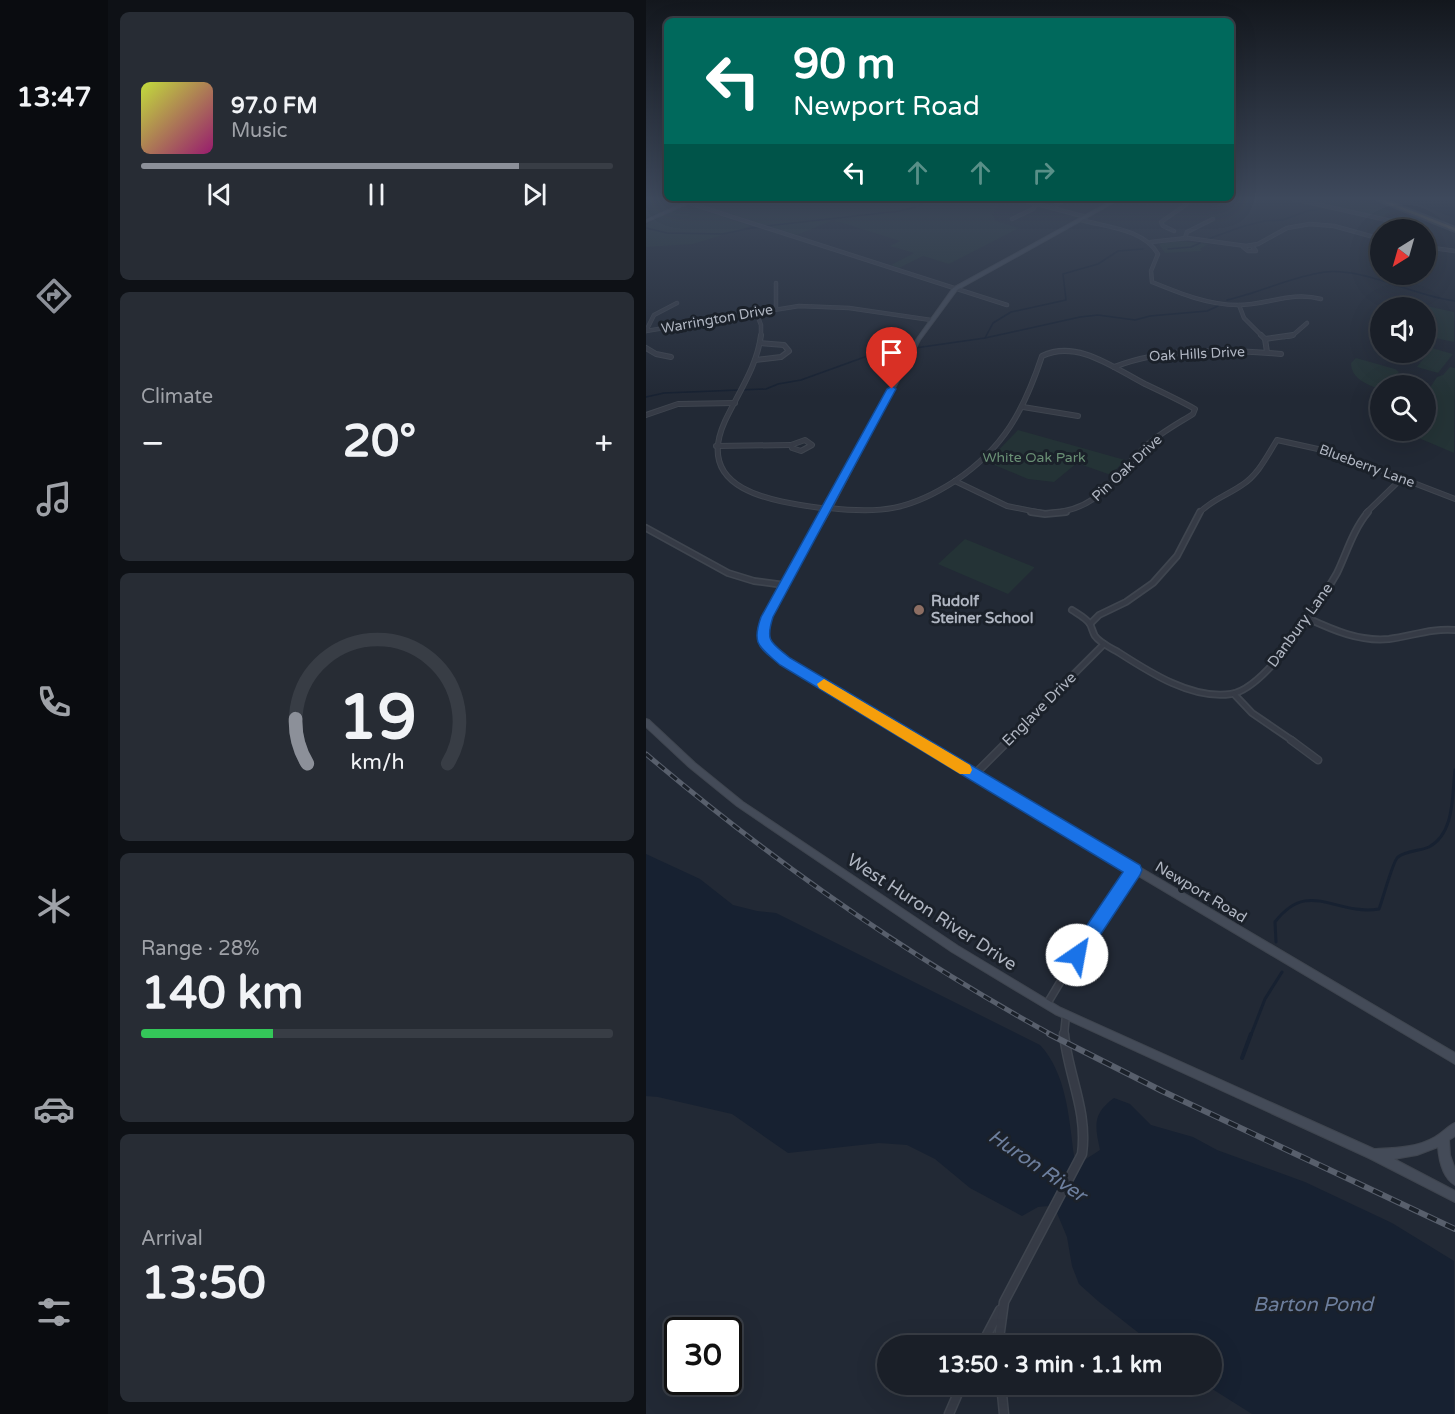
<!DOCTYPE html>
<html lang="en">
<head>
<meta charset="utf-8">
<style>
  body { margin:0; font-family:"Varela Round",sans-serif; background:#272c34; color:#f1f3f6; height:100vh; display:flex; flex-direction:column; font-size:22px; white-space:nowrap }
  * { box-sizing:border-box; margin:0 }
  p { font-size:20px; color:#9fa2a8 }
  .icon { flex:none; width:33px; height:33px; fill:none; stroke:currentColor; stroke-width:2; stroke-linecap:round; stroke-linejoin:round }
  .map { position:relative; flex:1; overflow:hidden }
  .panel { display:flex; flex-direction:column; gap:12px; padding:12px; background:#0e1116; width:538px }
  .panel>* { flex:none }
  .guide { position:absolute; left:18px; top:18px; width:570px; height:183px; border-radius:9px; box-shadow:0 6px 24px #0002,0 0 0 2px #383d45; background:#00695c; color:#fff; overflow:hidden }
  .needle { width:39px; rotate:217deg }
  .fabs { position:absolute; left:724px; top:219px; display:grid; gap:12px }
  .fabs a { display:grid; place-items:center; width:66px; height:66px; border-radius:50%; background:#1a1f28; box-shadow:0 6px 24px #0002,0 0 0 2px #383d45; font-size:30px }
  .speed { position:absolute; left:18px; top:1317px; display:flex; gap:12px; font-size:30px; font-weight:700; text-align:center }
  .speed>* { display:grid; place-content:center; width:78px; height:78px; border-radius:50%; background:#1a1f28; box-shadow:0 6px 24px #0002,0 0 0 2px #383d45; line-height:1 }
  .speed .limit { border:3px solid #111; border-radius:9px; background:#fff; color:#111 }
  .pin { position:absolute; display:grid; place-items:center; width:51px; height:51px; color:#fff; margin:-62px -26px; border-radius:50% 50% 50% 0; rotate:-45deg; box-shadow:0 0 6px #0007 }
  .pin .icon { rotate:45deg }
  .me { position:absolute; width:66px; margin:-33px; rotate:33deg; stroke-linejoin:round; filter:drop-shadow(0 0 4px #0008) }
  .turn { display:flex; align-items:center; gap:21px; height:126px; padding:0 30px; font-size:27px }
  .turn .icon { width:78px; height:78px; stroke-width:2.5 }
  .turn b { display:block; font-size:42px; line-height:51px }
  .lanes { display:flex; align-items:center; height:57px; padding:0 30px; background:#0003; justify-content:center; gap:30px; direction:ltr }
  .lanes .off { opacity:.35 }
  .big { font-size:45px; font-weight:800; line-height:1.1 }
  .panel .tile { flex:1; display:flex; flex-direction:column; justify-content:center; gap:9px; min-width:0; padding:0 21px; border-radius:9px; background:#272c34 }
  .panel .dial { align-items:center; gap:0 }
  .dial svg { height:156px; overflow:visible; fill:none; stroke:#383d45; stroke-width:7; stroke-linecap:round; text-anchor:middle }
  .dial text { fill:#f1f3f6; stroke:none }
  .song { display:flex; align-items:center; gap:18px }
  .cover { width:72px; height:72px; border-radius:9px; background:linear-gradient(135deg,hsl(70 70% 55%),hsl(320 70% 35%)) }
  .played { height:6px; border-radius:3px; background:linear-gradient(90deg,#8c9099 80%,#383d45 80%) }
  .keys { display:flex; justify-content:space-around; direction:ltr }
  .heat { display:flex; justify-content:space-between; align-items:center; font-size:33px; direction:ltr }
  .charge { height:9px; border-radius:4px; background:linear-gradient(90deg,#34c759 28%,#383d45 0) }
  .trip { position:absolute; left:231px; top:1335px; width:345px; height:60px; border-radius:30px; background:#1a1f28; box-shadow:0 6px 24px #0002,0 0 0 2px #383d45; font-weight:800; line-height:60px; text-align:center }
  main { display:flex; flex:1; min-height:0 }
  .dock { display:flex; flex-direction:column; width:108px; justify-content:space-around; align-items:center; background:#0a0c10; color:#9fa2a8 }
  .dock .icon { width:42px; height:42px }
  .dock .selected { color:#8c9099 }
  .dock b { font-size:27px; color:#f1f3f6 }
  .map>svg:first-child { display:block }
</style>
</head>
<body>
<main>
<nav class="dock">
<b>13:47</b>
<svg class="icon selected" aria-label="directions" viewBox="0 0 24 24"><path d="M12 3l9 9-9 9-9-9zM9 14v-3h6M13 9l2 2-2 2"/></svg>
<svg class="icon" aria-label="music" viewBox="0 0 24 24"><path d="M9 18V5l10-2v13"/><circle cx="6" cy="18" r="3"/><circle cx="16" cy="16" r="3"/></svg>
<svg class="icon" aria-label="phone" viewBox="0 0 24 24"><path d="M5 4h4l2 5-3 2q2 4 5 5l2-3 5 2v4C11 20 4 13 5 4z"/></svg>
<svg class="icon" aria-label="climate" viewBox="0 0 24 24"><path d="M12 3v18M4 7l16 10M4 17L20 7"/></svg>
<svg class="icon" aria-label="car" viewBox="0 0 24 24"><path d="M5 17H2v-5l4-1 3-4h7l3 4 3 1v5h-3M9 17h6M6 11h13"/><circle cx="7" cy="17" r="2"/><circle cx="17" cy="17" r="2"/></svg>
<svg class="icon" aria-label="filters" viewBox="0 0 24 24"><path d="M4 7h16M4 17h16"/><circle cx="9" cy="7" r="2"/><circle cx="15" cy="17" r="2"/></svg>
</nav>
<section class="panel">
<div class="tile">
<div class="song"><i class="cover"></i><div><b>97.0 FM</b><p>Music</p></div></div>
<div class="played"></div>
<div class="keys"><svg class="icon" aria-label="previous" viewBox="0 0 24 24"><path d="M18 5L8 12l10 7zM5 5v14"/></svg><svg class="icon" aria-label="pause" viewBox="0 0 24 24"><path d="M8 5v14M16 5v14"/></svg><svg class="icon" aria-label="next" viewBox="0 0 24 24"><path d="M6 5l10 7-10 7zM19 5v14"/></svg></div>
</div>
<div class="tile"><p>Climate</p>
<div class="heat"><a>−</a><b class="big">20°</b><a>+</a></div>
</div>
<div class="tile dial"><svg viewBox="0 0 100 80">
<path d="M14 69A42 42 0 1 1 86 69"/>
<path d="M14 69A42 42 0 0 1 8 46" stroke="#8c9099"/>
<text x="50" y="56" font-size="32" font-weight="700">19</text>
<text x="50" y="72" font-size="11">km/h</text>
</svg></div>
<div class="tile"><p>Range · 28%</p><b class="big">140 km</b><div class="charge"></div></div>
<div class="tile"><p>Arrival</p><b class="big">13:50</b></div>
</section>
<div class="map">
<svg width="809" height="1414" viewBox="0 0 809 1414">
  <rect width="100%" height="100%" fill="#222935"/>
  <g fill="#243336">
    <polygon points="0,199 43,199 0,218"/>
    <polygon points="56,199 333,199 332,202 354,204 346,215 350,221 373,228 303,264 277,256 253,268 245,265 268,253 244,246 254,241 187,220 151,235 48,202"/>
    <polygon points="657,199 713,199 744,211 737,217"/>
    <polygon points="40,205 105,226 47,244 0,247 0,225 15,215"/>
    <polygon points="534,241 562,244 554,249 556,251 519,253 513,244"/>
    <polygon points="767,303 808,312 808,342 780,336 780,308 762,307"/>
    <polygon points="730,334 735,335 735,352 769,354 758,364 736,355 726,344 726,339"/>
    <polygon points="786,348 807,354 792,373 771,367"/>
    <path d="M710 358 749 369 753 372 741 385 735 386V390L733 389C720 384 705 378 705 363Z"/>
    <polygon points="804,367 809,368 808,453 768,436 763,431 780,430 780,394 791,377 797,375"/>
    <polygon points="372,430 479,460 465,475 431,463 408,482 382,479 341,462"/>
    <polygon points="319,539 388,567 388,568 362,594 292,564"/>
  </g>
  <g fill="#172131">
    <polygon points="759,199 808,199 808,218"/>
    <path d="M0 854 54 879 87 905 111 911 130 913 394 1045C421 1074 423 1119 428 1156L437 1161 454 1150C449 1126 446 1114 468 1098L484 1104 505 1125 547 1137 571 1150 659 1182 746 1223 808 1261V1414H606L560 1385 566 1384V1346L508 1345 452 1301 433 1284 426 1266 421 1237 411 1213 402 1206 392 1207 376 1216 324 1188 289 1159 261 1145 233 1143 142 1153 86 1114 12 1097 0 1096Z"/>
  </g>
  <g fill="none" stroke-linecap="round" stroke-linejoin="round">
    <g stroke="#172131" stroke-width="1.5">
      <polyline points="0,228 21,233 76,234 111,227 254,211 273,206 280,199"/>
      <polyline points="562,239 595,227 618,221 637,220 661,211 676,209"/>
      <polyline points="522,249 545,247 554,243"/>
      <path d="M581 300C613 293 647 276 679 272 720 268 767 296 809 301"/>
      <polyline points="339,338 347,323 365,312 420,300 417,274 452,264 472,251 497,249"/>
      <polyline points="0,397 18,393 120,389 132,384 155,380 227,354 339,338 434,317 452,315 489,320 504,316 561,311 572,306"/>
    </g>
    <g stroke="#172131" stroke-width="3">
      <path d="M630 942 629 922C663 878 688 916 733 909 737 899 747 860 752 857 759 851 774 851 783 847 809 833 806 795 809 770"/>
      <polyline points="605,1035 619,999 636,972"/>
    </g>
    <polyline stroke="#172131" stroke-width="4" points="596,1058 605,1034"/>
    <g stroke="#3f454f" stroke-width="4.5">
      <g id="street-far4">
        <polyline points="372,199 440,217"/>
        <polyline points="648,199 754,223 771,230"/>
        <polyline points="40,202 361,305"/>
        <polyline points="406,207 421,199"/>
        <polyline points="366,219 387,209 390,204"/>
        <path d="M435 220C460 227 498 229 512 254L505 271 506 282C533 293 562 305 592 305 621 305 645 291 675 299"/>
        <polyline points="528,231 517,226 515,222 541,204 534,199"/>
        <polyline points="539,238 541,232 567,219"/>
        <polyline points="505,242 541,238 600,246 612,244 641,228 664,224 688,226 735,239"/>
        <polyline points="597,247 602,251 610,251 606,246"/>
        <polyline points="780,247 809,251"/>
        <polyline points="130,283 130,308"/>
        <polyline points="593,305 598,318 617,337"/>
        <polyline points="110,312 115,325 115,337"/>
        <polyline points="0,331 153,306 203,308 285,320"/>
        <polyline points="0,331 8,315 31,303"/>
        <polyline points="638,337 646,336 661,323"/>
      </g>
    </g>
    <g stroke="#3f454f" stroke-width="6">
      <g id="street-far3">
        <path d="M115 335C111 367 92 393 79 421 46 493 132 502 182 509"/>
        <polyline points="615,335 619,339 621,352"/>
        <polyline points="619,339 647,335"/>
        <polyline points="0,348 10,354 25,357"/>
        <polyline points="109,360 135,357 143,351 138,345 114,343"/>
        <path d="M468 367C520 347 581 349 635 354"/>
        <polyline points="377,407 432,416"/>
        <polyline points="0,415 32,404 89,403"/>
        <polygon points="159,440 166,445 155,451 146,448 145,445"/>
        <polyline points="70,446 145,445"/>
        <polyline points="309,481 361,506 396,513"/>
        <path d="M309 481C358 448 378 410 396 356 431 339 468 368 499 384 516 392 533 400 549 409L547 414C531 424 514 433 500 446 467 476 455 510 404 513"/>
        <path d="M183 508C235 514 264 510 309 481"/>
        <path d="M553 513C567 499 580 496 596 485 612 475 621 456 631 440L690 453 809 499"/>
        <polyline points="720,513 756,478"/>
      </g>
    </g>
    <g stroke="#3f454f" stroke-width="8">
      <g id="street-far2">
        <polyline points="385,512 399,514 420,512"/>
        <polyline points="0,528 82,573 108,581 138,585"/>
        <path d="M426 610C432 614 440 618 444 624 446 628 447 633 449 636 454 643 465 648 472 652 503 672 546 700 585 694 620 689 674 603 691 573 701 552 707 530 722 512"/>
        <path d="M661 618C687 630 714 642 743 639 766 636 786 628 809 630"/>
        <polyline points="444,624 453,615 480,602 507,583 531,556 554,512"/>
        <polyline points="588,694 606,713 647,741"/>
        <polyline points="361,741 458,644"/>
      </g>
    </g>
    <g stroke="#3f454f" stroke-width="9">
      <g id="street-far1">
        <polyline points="645,740 672,760"/>
        <polyline points="328,775 363,740"/>
        <polyline points="401,1004 437,944 488,870"/>
        <polyline points="418,1035 420,1015"/>
      </g>
    </g>
    <g stroke="#3f454f" stroke-width="11">
      <g id="street">
        <polyline points="335,1346 354,1310"/>
        <path d="M352 1346 358 1302 436 1154C442 1111 422 1075 418 1034"/>
        <polyline points="355,1384 358,1414"/>
        <polyline points="303,1414 316,1384"/>
      </g>
    </g>
    <g stroke="#3f454f" stroke-width="2">
      <g id="secondary">
        <polygon points="46,199 52,199 0,222 0,220"/>
        <polygon points="469,199 474,199 311,290 274,340 186,508 141,585 120,627 120,641 142,660 809,1053 809,1064 136,664 113,642 114,627 135,585 180,508 270,340 307,288"/>
        <path d="M0 719 3 720 49 763 97 802 312 946 415 1008 728 1149C749 1148 770 1148 789 1137 796 1133 801 1127 809 1123V1136L803 1140 804 1155 809 1169V1185C797 1178 793 1160 792 1147L771 1155 748 1159 809 1191V1202L723 1158 409 1014 306 952 91 806 43 767 0 727Z"/>
      </g>
    </g>
    <g stroke="#404650" stroke-width="4">
      <polygon id="highway" points="729,199 736,199 809,228 809,231"/>
    </g>
    <use href="#street-far4" stroke="#363b46" stroke-width="3"/>
    <use href="#street-far3" stroke="#363b46" stroke-width="4"/>
    <use href="#street-far2" stroke="#363b46" stroke-width="4.5"/>
    <use href="#street-far1" stroke="#363b46" stroke-width="6"/>
    <use href="#street" stroke="#363b46" stroke-width="8"/>
    <use href="#secondary" fill="#444b58" fill-rule="evenodd"/>
    <use href="#highway" fill="#6b6354" fill-rule="evenodd"/>
    <g stroke="#585f6c" stroke-width="5">
      <path id="rail-far1" d="M0 754C126 861 260 955 406 1035"/>
    </g>
    <g stroke="#585f6c" stroke-width="6">
      <polyline id="rail" points="403,1034 516,1091 809,1229"/>
    </g>
    <use href="#rail-far1" stroke="#1b212a" stroke-width="3" stroke-dasharray="8" stroke-linecap="butt"/>
    <use href="#rail" stroke="#1b212a" stroke-width="4" stroke-dasharray="10" stroke-linecap="butt"/>
  </g>
  <linearGradient id="sky" x2="0" y2="1"><stop stop-color="#13171d"/><stop offset="0.5" stop-color="#3e495c"/><stop offset="1" stop-color="#3e495c" stop-opacity="0"/></linearGradient>
  <rect width="809" height="397" fill="url(#sky)"/>
  <path fill="#1a73e8" stroke="#114b97" stroke-width="1.5" d="M246 386 250 389 127 617C119 642 125 642 144 658L494 865 496 870 494 875 437 961 431 963 425 961 422 955 425 949 477 872 134 665C114 647 105 645 115 617L241 389Z"/>
  <polygon fill="#f59e0b" points="178,679 324,765 326,770 324,774 314,774 173,688 171,684"/>
  <circle fill="#8d6e63" stroke="#1b212a" stroke-width="2" cx="273" cy="610" r="6"/>
  <g text-anchor="middle" dominant-baseline="central" stroke-width="6" stroke-linejoin="round" paint-order="stroke">
    <g font-size="14" fill="#b0b6c2" stroke="#1b212a">
      <text transform="translate(71 319) rotate(-10)">Warrington Drive</text>
      <text transform="translate(551 354) rotate(-3)">Oak Hills Drive</text>
      <text transform="translate(721 466) rotate(20)">Blueberry Lane</text>
      <text transform="translate(481 468) rotate(-43)">Pin Oak Drive</text>
    </g>
    <g font-size="14" fill="#6a9075" stroke="#1b212a">
      <text x="388" y="457">White Oak Park</text>
    </g>
    <g font-size="15" font-weight="bold" fill="#b0b6c2" stroke="#1b212a" text-anchor="start">
      <text x="285" y="601">Rudolf<tspan x="285" dy="17">Steiner School</tspan></text>
    </g>
    <g font-size="15" fill="#b0b6c2" stroke="#1b212a">
      <text transform="translate(654 625) rotate(-54)">Danbury Lane</text>
      <text transform="translate(393 709) rotate(-45)">Englave Drive</text>
      <text transform="translate(555 892) rotate(31)">Newport Road</text>
    </g>
    <g font-size="18" fill="#b0b6c2" stroke="#1b212a">
      <text transform="translate(286 912) rotate(33)">West Huron River Drive</text>
    </g>
    <g font-size="20" font-style="italic" fill="#6d7f9e" stroke="#1b212a">
      <text transform="translate(391 1166) rotate(34)">Huron River</text>
      <text x="667" y="1305">Barton Pond</text>
    </g>
  </g>
</svg>
<div class="fabs">
<a><svg class="needle" viewBox="-14 -14 28 28"><path d="M0-13l5 13h-10z" fill="#e53935"/><path d="M0 13l5-13h-10z" fill="#9fa2a8"/></svg></a>
<a><svg class="icon" aria-label="sound" viewBox="0 0 24 24"><path d="M4 9h4l5-4v14l-5-4H4zM17 9q2 3 0 6"/></svg></a>
<a><svg class="icon" aria-label="search" viewBox="0 0 24 24"><circle cx="10" cy="10" r="6"/><path d="M15 15l6 6"/></svg></a>
</div>
<div class="speed"><div class="limit">30</div></div>
<div class="pin" style="left:246px;top:389px;background:#d93025"><svg class="icon" aria-label="arrive" viewBox="0 0 24 24"><path d="M6 21V4h12l-3 4 3 4H6"/></svg></div>
<svg class="me" style="left:431px;top:955px" viewBox="-20 -20 40 40"><circle r="19" fill="#fff"/><path d="M0-13L10 11 0 6-10 11z" fill="#1a73e8"/></svg>
<div class="trip">13:50 · 3 min · 1.1 km</div>
<div class="guide">
<div class="turn"><svg class="icon" aria-label="left" viewBox="0 0 24 24"><path d="M17 20v-9H6M10 6l-5 5 5 5"/></svg><div><b>90 m</b>Newport Road</div></div>
<div class="lanes"><svg class="icon" aria-label="left" viewBox="0 0 24 24"><path d="M17 20v-9H6M10 6l-5 5 5 5"/></svg><svg class="icon off" aria-label="ahead" viewBox="0 0 24 24"><path d="M12 20V5M6 11l6-6 6 6"/></svg><svg class="icon off" aria-label="ahead" viewBox="0 0 24 24"><path d="M12 20V5M6 11l6-6 6 6"/></svg><svg class="icon off" aria-label="right" viewBox="0 0 24 24"><path d="M7 20v-9h11M14 6l5 5-5 5"/></svg></div>
</div>
</div>
</main>
</body>
</html>
